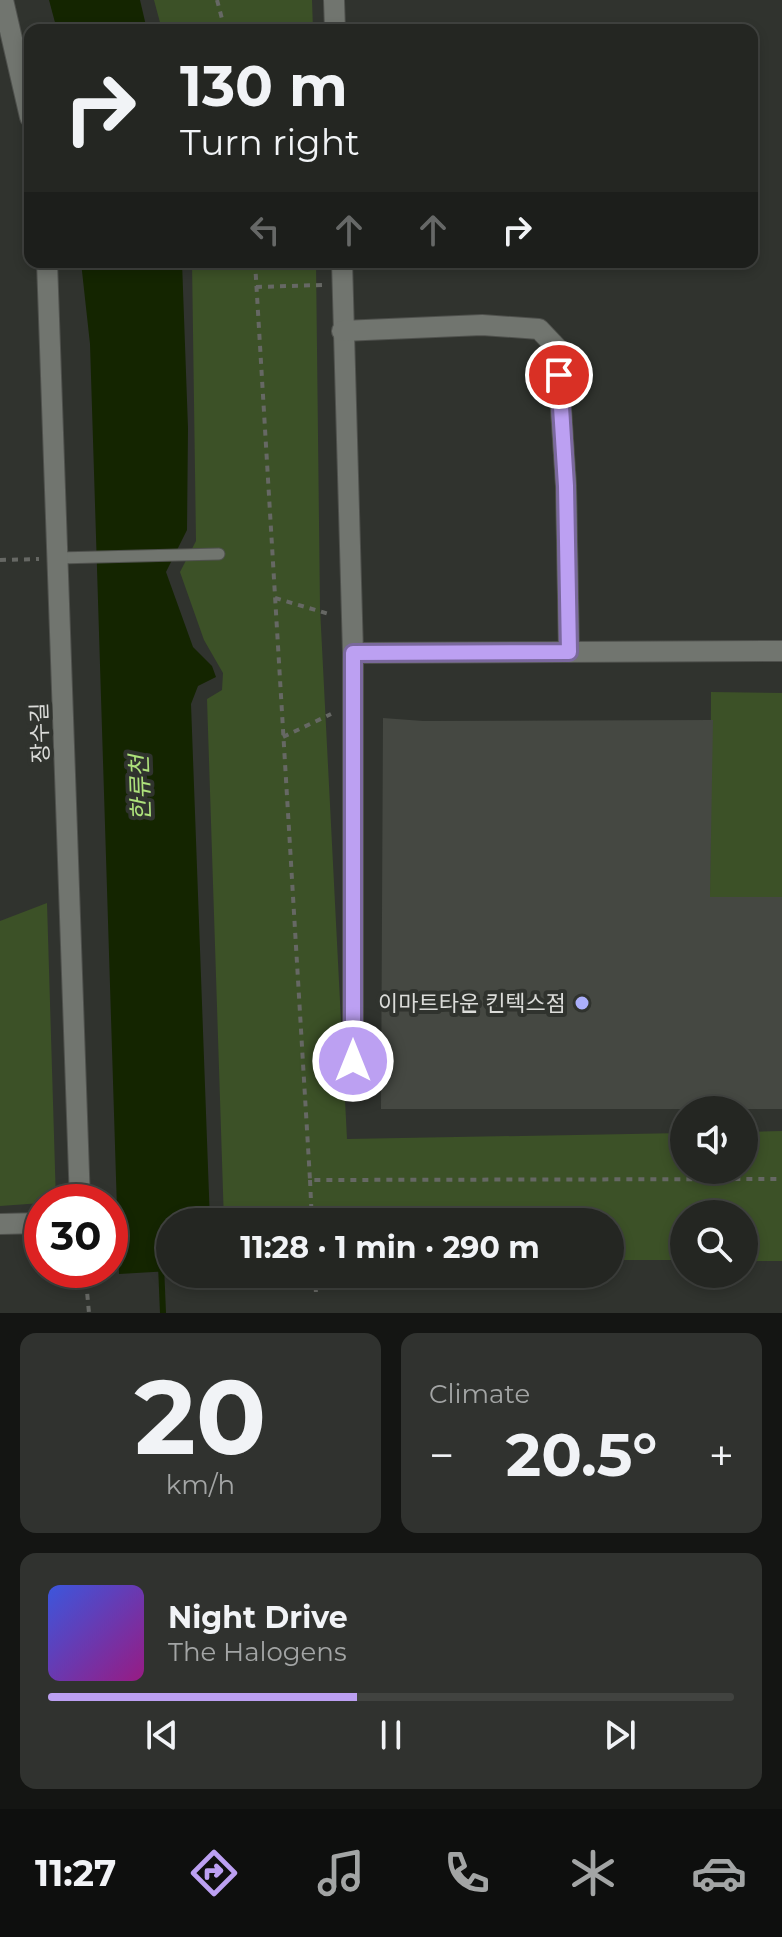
<!DOCTYPE html>
<html lang="en">
<head>
<meta charset="utf-8">
<style>
  body { margin:0; font-family:Montserrat,"Noto Sans KR",sans-serif; background:#30322f; color:#f1f3f6; height:100vh; display:flex; flex-direction:column; font-size:30px; white-space:nowrap }
  * { box-sizing:border-box; margin:0 }
  p { font-size:26px; color:#a3a5a5 }
  .icon { flex:none; width:44px; height:44px; fill:none; stroke:currentColor; stroke-width:2; stroke-linecap:round; stroke-linejoin:round }
  .map { position:relative; height:1313px; overflow:hidden }
  .drawer { display:flex; flex-direction:column; gap:20px; padding:20px; background:#141513; flex:1 }
  .drawer>* { flex:none }
  .guide { position:absolute; left:24px; top:24px; width:734px; height:244px; border-radius:16px; box-shadow:0 4px 12px #0003,0 0 0 2px #414340; background:#242622; color:#f1f3f6; overflow:hidden }
  .tools { position:absolute; left:670px; top:1096px; display:grid; gap:16px }
  .tools a { display:grid; place-items:center; width:88px; height:88px; border-radius:50%; background:#242622; box-shadow:0 4px 12px #0003,0 0 0 2px #414340; font-size:40px }
  .speed { position:absolute; left:24px; top:1184px; display:flex; gap:16px; font-size:40px; font-weight:700; text-align:center }
  .speed>* { display:grid; place-content:center; width:104px; height:104px; border-radius:50%; background:#242622; box-shadow:0 4px 12px #0003,0 0 0 2px #414340; line-height:1 }
  .speed .limit { border:12px solid #d22; background:#fff; color:#111 }
  .pin { position:absolute; display:grid; place-items:center; width:68px; height:68px; color:#fff; margin:-34px; border:4px solid #fff; border-radius:50%; box-shadow:0 2px 8px #0007 }
  .me { position:absolute; width:88px; margin:-44px; rotate:0deg; stroke-linejoin:round; filter:drop-shadow(0 0 6px #0008) }
  .turn { display:flex; align-items:center; gap:28px; height:168px; padding:0 24px; font-size:36px }
  .turn .icon { width:104px; height:104px; stroke-width:2.5 }
  .turn b { display:block; font-size:56px; line-height:68px }
  .lanes { display:flex; align-items:center; height:76px; padding:0 24px; background:#0003; justify-content:center; gap:40px; direction:ltr }
  .lanes .off { opacity:.35 }
  .big { font-size:60px; font-weight:700; line-height:1.1 }
  .drawer .widget { flex:1; display:flex; flex-direction:column; justify-content:center; gap:12px; min-width:0; padding:0 28px; border-radius:16px; background:#30322f }
  .drawer .dial { align-items:center; gap:0 }
  .dial b { font-size:104px; line-height:1 }
  .song { display:flex; align-items:center; gap:24px }
  .cover { width:96px; height:96px; border-radius:12px; background:linear-gradient(135deg,hsl(230 70% 55%),hsl(310 70% 35%)) }
  .played { height:8px; border-radius:4px; background:linear-gradient(90deg,#bca0f2 45%,#414340 45%) }
  .keys { display:flex; justify-content:space-around; direction:ltr }
  .heat { display:flex; justify-content:space-between; align-items:center; font-size:44px; direction:ltr }
  .drawer .tiles { flex:1; display:grid; gap:20px; grid-template-columns:1fr 1fr }
  .widget:last-child { grid-column:span 2 }
  .trip { position:absolute; left:156px; top:1208px; width:468px; height:80px; border-radius:40px; background:#242622; box-shadow:0 4px 12px #0003,0 0 0 2px #414340; font-weight:700; line-height:80px; text-align:center }
  .dock { display:flex; height:128px; justify-content:space-around; align-items:center; background:#0e0f0e; color:#a3a5a5 }
  .dock .icon { width:56px; height:56px }
  .dock .selected { color:#bca0f2 }
  .dock b { font-size:36px; color:#f1f3f6 }
  .map>svg:first-child { display:block }
</style>
</head>
<body>
<div class="map">
<svg width="782" height="1313" viewBox="0 0 782 1313">
  <rect width="100%" height="100%" fill="#30332e"/>
  <g fill="#3c5127">
    <polygon points="154,0 312,0 313,30 162,30"/>
    <polygon points="192,262 316,262 320,608 347,1139 684,1133 684,1170 744,1170 744,1132 782,1131 782,1261 744,1261 744,1214 684,1214 684,1260 610,1260 610,1222 224,1222 207,699 222,690 223,673 204,640 180,572 196,541"/>
    <polygon points="711,692 782,693 782,898 710,897"/>
    <polygon points="47,903 56,1202 0,1206 0,921"/>
  </g>
  <g fill="#142500">
    <polygon points="49,0 140,0 147,30 57,30"/>
    <polygon points="81,262 182,262 188,428 187,530 166,572 193,647 212,666 216,677 198,686 191,704 210,1222 170,1222 170,1271 119,1274 90,344"/>
  </g>
  <g fill="none" stroke-linecap="round" stroke-linejoin="round">
    <polyline stroke="#142500" stroke-width="6" points="161,1265 163,1313"/>
  </g>
  <polygon fill="#454842" points="383,718 423,721 713,720 710,897 782,897 782,1109 381,1109"/>
  <g fill="none" stroke-linecap="round" stroke-linejoin="round">
    <g stroke="#4f514d" stroke-width="13">
      <polyline id="lane" points="58,558 219,554"/>
    </g>
    <g stroke="#4f514d" stroke-width="22">
      <g id="street">
        <polyline points="3,0 30,117"/>
        <polyline points="334,0 335,30"/>
        <polyline points="47,262 80,1202"/>
        <polyline points="342,262 353,653 353,1061"/>
        <polyline points="342,331 482,325 539,329 557,348 566,486 569,652"/>
        <polyline points="353,653 782,651"/>
        <polyline points="0,1224 42,1223"/>
      </g>
    </g>
    <g stroke="#666864" stroke-width="4" stroke-dasharray="6 6" stroke-linecap="butt">
      <polyline points="217,0 225,30"/>
      <polyline points="255,262 310,1180 782,1179"/>
      <polyline points="256,287 322,285"/>
      <polyline points="0,560 39,559"/>
      <polyline points="275,598 329,614"/>
      <polyline points="283,737 331,714"/>
      <polyline points="310,1180 312,1222"/>
      <polyline points="85,1270 89,1313"/>
      <polyline points="315,1274 316,1294"/>
    </g>
    <use href="#lane" stroke="#71756f" stroke-width="11"/>
    <use href="#street" stroke="#71756f" stroke-width="20"/>
  </g>
  <g fill="none" stroke-linecap="round" stroke-linejoin="round">
    <g stroke="#7a689d" stroke-width="20">
      <polyline id="route" points="353,1061 353,653 569,652 566,486 559,375"/>
    </g>
    <use href="#route" stroke="#bca0f2" stroke-width="14"/>
  </g>
  <circle fill="#abaffb" stroke="#30332e" stroke-width="3" cx="582" cy="1003" r="8"/>
  <g text-anchor="middle" dominant-baseline="central" stroke-width="8" stroke-linejoin="round" paint-order="stroke">
    <g font-size="22" fill="#dbdcd9" stroke="#30332e">
      <text transform="translate(40 733) rotate(-92)">장수길</text>
    </g>
    <g font-size="22" fill="#dbdcd9" stroke="#30332e" text-anchor="end">
      <text x="566" y="1003">이마트타운 킨텍스점</text>
    </g>
    <g font-size="24" font-style="italic" fill="#ade17b" stroke="#30332e">
      <text transform="translate(140 788) rotate(-92)">한류천</text>
    </g>
  </g>
</svg>
<div class="tools">
<a><svg class="icon" aria-label="sound" viewBox="0 0 24 24"><path d="M4 9h4l5-4v14l-5-4H4zM17 9q2 3 0 6"/></svg></a>
<a><svg class="icon" aria-label="search" viewBox="0 0 24 24"><circle cx="10" cy="10" r="6"/><path d="M15 15l6 6"/></svg></a>
</div>
<div class="speed"><div class="limit">30</div></div>
<div class="pin" style="left:559px;top:375px;background:#d93025"><svg class="icon" aria-label="arrive" viewBox="0 0 24 24"><path d="M6 21V4h12l-3 4 3 4H6"/></svg></div>
<svg class="me" style="left:353px;top:1061px" viewBox="-20 -20 40 40"><circle r="17" fill="#bca0f2" stroke="#fff" stroke-width="3"/><path d="M0-11L8 9 0 5-8 9z" fill="#fff"/></svg>
<div class="trip">11:28 · 1 min · 290 m</div>
<div class="guide">
<div class="turn"><svg class="icon" aria-label="right" viewBox="0 0 24 24"><path d="M7 20v-9h11M14 6l5 5-5 5"/></svg><div><b>130 m</b>Turn right</div></div>
<div class="lanes"><svg class="icon off" aria-label="left" viewBox="0 0 24 24"><path d="M17 20v-9H6M10 6l-5 5 5 5"/></svg><svg class="icon off" aria-label="ahead" viewBox="0 0 24 24"><path d="M12 20V5M6 11l6-6 6 6"/></svg><svg class="icon off" aria-label="ahead" viewBox="0 0 24 24"><path d="M12 20V5M6 11l6-6 6 6"/></svg><svg class="icon" aria-label="right" viewBox="0 0 24 24"><path d="M7 20v-9h11M14 6l5 5-5 5"/></svg></div>
</div>
</div>
<section class="drawer">
<div class="tiles">
<div class="widget dial"><b>20</b><p>km/h</p></div>
<div class="widget"><p>Climate</p>
<div class="heat"><a>−</a><b class="big">20.5°</b><a>+</a></div>
</div>
<div class="widget">
<div class="song"><i class="cover"></i><div><b>Night Drive</b><p>The Halogens</p></div></div>
<div class="played"></div>
<div class="keys"><svg class="icon" aria-label="previous" viewBox="0 0 24 24"><path d="M18 5L8 12l10 7zM5 5v14"/></svg><svg class="icon" aria-label="pause" viewBox="0 0 24 24"><path d="M8 5v14M16 5v14"/></svg><svg class="icon" aria-label="next" viewBox="0 0 24 24"><path d="M6 5l10 7-10 7zM19 5v14"/></svg></div>
</div>
</div>
</section>
<nav class="dock">
<b>11:27</b>
<svg class="icon selected" aria-label="directions" viewBox="0 0 24 24"><path d="M12 3l9 9-9 9-9-9zM9 14v-3h6M13 9l2 2-2 2"/></svg>
<svg class="icon" aria-label="music" viewBox="0 0 24 24"><path d="M9 18V5l10-2v13"/><circle cx="6" cy="18" r="3"/><circle cx="16" cy="16" r="3"/></svg>
<svg class="icon" aria-label="phone" viewBox="0 0 24 24"><path d="M5 4h4l2 5-3 2q2 4 5 5l2-3 5 2v4C11 20 4 13 5 4z"/></svg>
<svg class="icon" aria-label="climate" viewBox="0 0 24 24"><path d="M12 3v18M4 7l16 10M4 17L20 7"/></svg>
<svg class="icon" aria-label="car" viewBox="0 0 24 24"><path d="M5 17H2v-5l4-1 3-4h7l3 4 3 1v5h-3M9 17h6M6 11h13"/><circle cx="7" cy="17" r="2"/><circle cx="17" cy="17" r="2"/></svg>
</nav>
</body>
</html>
